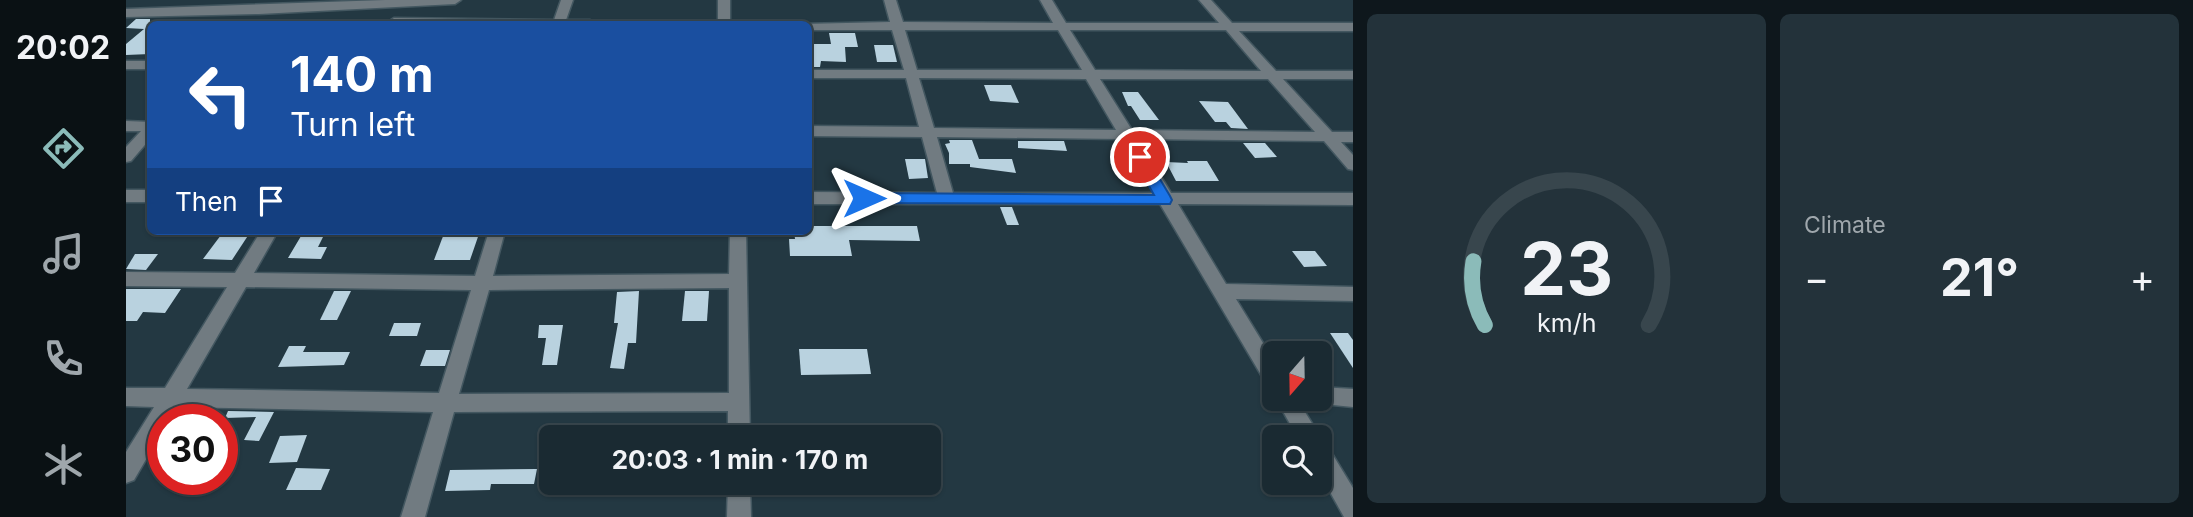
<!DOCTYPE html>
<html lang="en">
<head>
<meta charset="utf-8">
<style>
  body { margin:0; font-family:Inter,sans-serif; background:#23323a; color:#f1f3f6; height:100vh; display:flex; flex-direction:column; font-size:26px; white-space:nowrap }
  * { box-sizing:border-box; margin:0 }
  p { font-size:23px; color:#9fa7ac }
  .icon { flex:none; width:38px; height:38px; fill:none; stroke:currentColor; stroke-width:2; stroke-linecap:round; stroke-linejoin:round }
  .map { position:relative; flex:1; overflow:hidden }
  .side { display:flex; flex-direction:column; gap:14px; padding:14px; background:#0e171c; width:840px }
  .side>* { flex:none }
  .guide { position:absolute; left:21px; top:21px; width:665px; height:214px; border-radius:10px; box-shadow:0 2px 5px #0004,0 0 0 2px #38464d; background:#1a4fa0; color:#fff; overflow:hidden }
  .needle { width:46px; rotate:200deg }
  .controls { position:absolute; left:1136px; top:341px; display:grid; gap:14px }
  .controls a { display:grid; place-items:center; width:70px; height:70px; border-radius:10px; background:#1a2a32; box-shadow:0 2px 5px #0004,0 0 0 2px #38464d; font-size:35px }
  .speed { position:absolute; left:21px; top:404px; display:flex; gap:14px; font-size:35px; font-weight:700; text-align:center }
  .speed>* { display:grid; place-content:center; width:91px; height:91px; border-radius:50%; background:#1a2a32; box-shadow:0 2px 5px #0004,0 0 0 2px #38464d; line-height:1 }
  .speed .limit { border:10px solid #d22; background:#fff; color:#111 }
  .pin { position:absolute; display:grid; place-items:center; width:60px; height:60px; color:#fff; margin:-30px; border:4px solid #fff; border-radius:50%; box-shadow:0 2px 7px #0007 }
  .me { position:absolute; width:77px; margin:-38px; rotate:90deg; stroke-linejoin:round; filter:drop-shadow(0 0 5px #0008) }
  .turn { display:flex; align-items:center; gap:24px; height:147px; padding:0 28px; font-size:32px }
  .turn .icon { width:91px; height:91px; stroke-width:2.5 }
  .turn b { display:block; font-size:49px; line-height:60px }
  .then { display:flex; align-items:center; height:66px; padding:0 28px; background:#0003; gap:14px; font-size:26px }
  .big { font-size:52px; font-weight:700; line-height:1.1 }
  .side .card { flex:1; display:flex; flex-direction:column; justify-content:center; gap:10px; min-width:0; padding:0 24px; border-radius:10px; background:#23323a }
  .side .dial { align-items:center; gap:0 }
  .dial svg { height:182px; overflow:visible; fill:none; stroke:#38464d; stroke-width:7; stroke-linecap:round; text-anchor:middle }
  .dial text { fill:#f1f3f6; stroke:none }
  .heat { display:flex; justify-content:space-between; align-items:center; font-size:38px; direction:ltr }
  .side .tiles { flex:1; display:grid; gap:14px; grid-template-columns:repeat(2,1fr) }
  .trip { position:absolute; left:413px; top:425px; width:402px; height:70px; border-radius:10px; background:#1a2a32; box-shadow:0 2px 5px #0004,0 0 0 2px #38464d; font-weight:700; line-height:70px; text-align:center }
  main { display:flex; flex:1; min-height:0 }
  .menu { display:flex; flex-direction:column; width:126px; justify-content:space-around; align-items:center; background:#0a1114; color:#9fa7ac }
  .menu .icon { width:49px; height:49px }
  .menu .current { color:#8bbbb9 }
  .menu b { font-size:32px; color:#f1f3f6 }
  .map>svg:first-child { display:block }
</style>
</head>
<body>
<main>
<nav class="menu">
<b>20:02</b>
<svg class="icon current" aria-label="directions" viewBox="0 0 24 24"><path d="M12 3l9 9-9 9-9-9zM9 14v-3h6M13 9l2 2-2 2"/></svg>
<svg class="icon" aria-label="music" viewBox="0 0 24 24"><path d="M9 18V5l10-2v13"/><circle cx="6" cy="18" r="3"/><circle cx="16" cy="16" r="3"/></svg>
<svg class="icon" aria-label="phone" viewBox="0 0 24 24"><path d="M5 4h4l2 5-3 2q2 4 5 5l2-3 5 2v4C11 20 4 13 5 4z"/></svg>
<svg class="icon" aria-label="climate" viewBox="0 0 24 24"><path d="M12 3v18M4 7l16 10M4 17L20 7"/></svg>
</nav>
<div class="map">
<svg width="1227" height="517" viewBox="0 0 1227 517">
  <rect width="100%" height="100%" fill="#233842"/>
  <g fill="#b9d2df">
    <polygon points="10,19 24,19 24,54 0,55 0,44 18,29 0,28"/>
    <polygon points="703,33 729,33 732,47 719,47 720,62 695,61 694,67 682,67 682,44 705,44"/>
    <polygon points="748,45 767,45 771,62 751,62"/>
    <polygon points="858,85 885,85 893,103 864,101"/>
    <polygon points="996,92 1012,92 1033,120 1014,120 1005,106 1002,106"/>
    <polygon points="1073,101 1102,102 1122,129 1105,128 1100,122 1089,122"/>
    <polygon points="823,140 846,140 853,159 886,159 890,173 844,167 844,164 823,164 823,153 819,144 824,143"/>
    <polygon points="892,141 938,141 941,151 892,148"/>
    <polygon points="1117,143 1139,143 1151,157 1129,158"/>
    <polygon points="779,159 799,159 802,178 783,179"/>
    <polygon points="1061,161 1081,161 1093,181 1050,181 1040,162 1062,163"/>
    <polygon points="874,207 886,207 893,225 881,225"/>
    <polygon points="682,226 791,226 794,241 723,240 726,256 664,256 663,239 669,239 668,231 682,231"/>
    <polygon points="98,231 125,231 106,260 77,259"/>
    <polygon points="178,231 200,231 192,247 201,247 195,259 162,258"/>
    <polygon points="319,231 354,231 344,260 308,260"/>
    <polygon points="1166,251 1189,251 1201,266 1178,267"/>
    <polygon points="9,254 32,254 20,270 0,269"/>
    <polygon points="0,289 55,289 39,313 17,312 11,321 0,321"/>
    <polygon points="208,291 225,291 211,320 194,320"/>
    <polygon points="513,291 510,343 502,343 498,369 484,368 492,323 488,323 491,292"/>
    <polygon points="559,291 583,291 581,321 556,321"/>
    <polygon points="268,323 295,323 291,336 263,336"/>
    <polygon points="413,325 437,325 431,365 416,365 420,338 412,338"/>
    <polygon points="1204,333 1222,333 1227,340 1227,368"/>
    <polygon points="163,346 180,346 177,352 224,352 218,365 152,367"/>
    <polygon points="673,349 741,349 745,374 675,375"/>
    <polygon points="300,350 324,350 319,366 294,366"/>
    <polygon points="102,411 148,412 133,441 118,440 130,417 99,418"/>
    <polygon points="181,435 171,462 143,463 154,436"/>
    <polygon points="170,468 204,469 195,490 160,490"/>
    <polygon points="411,469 408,484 365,484 364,490 319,491 324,470"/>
  </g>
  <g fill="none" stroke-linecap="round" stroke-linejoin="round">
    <g stroke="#435760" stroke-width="3">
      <g id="minor">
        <polygon points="259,0 335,0 329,4 133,14 0,17 0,9"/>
        <polygon points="435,0 447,0 440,20 464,20 470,24 264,24 262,22 268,18 428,20"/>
        <rect x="592" y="0" width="12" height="24"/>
        <path d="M758 0H770L777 22 927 23 914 0H926L940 23H1093L1073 0H1085L1106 23H1227V31H1113L1150 71H1227V79H1157L1206 132H1227V142H1215L1227 155V170L1222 169 1198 141 1012 139 1045 193H1227V205L1052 204 1100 284 1227 287V301L1110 299 1148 361V388L1141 385 1034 204H682V192L811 193 796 137 682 136V126L793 127 780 78H682V70H778L766 30H682V24H677L764 22ZM779 30H932L956 70H791ZM944 30H1100L1135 71 969 70ZM793 78 960 79 990 130 808 128ZM974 79H1142L1189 132 1006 130ZM811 137 996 139 1028 193H827Z"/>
        <rect x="0" y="61" width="24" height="8"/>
        <polygon points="0,121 24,122 24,139 5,161 0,162 0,147 15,131 0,131"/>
        <rect x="0" y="190" width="24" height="12"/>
        <path d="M135 231H152L128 273 349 276 363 231H379L367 276 603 274 604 231H620L624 438H602V411L328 412 299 517H275L307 412 50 407 43 420H37V430L8 480 0 483V452L28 407 0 406V388H39L101 287 0 286V272L109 273ZM120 287 345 290 313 393 61 389ZM603 288V393L333 394 363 290Z"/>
        <polygon points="1194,387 1227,389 1227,407 1187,403 1185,399 1194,399"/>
        <polygon points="1150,399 1171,399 1195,438 1194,441 1194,438 1172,438"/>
        <polygon points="1194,444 1202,447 1227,488 1227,517 1218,517 1194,474"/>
        <polygon points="602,483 624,483 625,517 601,517"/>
      </g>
    </g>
    <use href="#minor" fill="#717b81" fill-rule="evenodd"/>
  </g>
  <polygon fill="#1a73e8" stroke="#114b97" stroke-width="2" points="1014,152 1019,154 1044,196 1046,200 1044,204 738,203 731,198 738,193 1028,195 1007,157"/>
</svg>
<div class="controls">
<a><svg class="needle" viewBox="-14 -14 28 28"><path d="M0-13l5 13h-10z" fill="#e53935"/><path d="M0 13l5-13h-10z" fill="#9fa7ac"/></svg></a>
<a><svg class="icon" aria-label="search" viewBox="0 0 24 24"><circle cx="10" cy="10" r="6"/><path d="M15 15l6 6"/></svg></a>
</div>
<div class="speed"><div class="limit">30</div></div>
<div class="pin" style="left:1014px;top:157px;background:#d93025"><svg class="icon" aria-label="arrive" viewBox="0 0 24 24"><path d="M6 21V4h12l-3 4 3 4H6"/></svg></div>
<svg class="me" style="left:738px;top:198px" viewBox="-20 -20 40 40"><path d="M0-17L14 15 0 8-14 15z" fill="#1a73e8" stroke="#fff" stroke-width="4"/></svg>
<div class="trip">20:03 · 1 min · 170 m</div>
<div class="guide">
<div class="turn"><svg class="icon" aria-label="left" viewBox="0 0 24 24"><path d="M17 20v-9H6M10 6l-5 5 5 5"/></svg><div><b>140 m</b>Turn left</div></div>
<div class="then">Then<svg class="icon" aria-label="arrive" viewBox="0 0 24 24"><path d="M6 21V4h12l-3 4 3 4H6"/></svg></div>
</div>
</div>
<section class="side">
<div class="tiles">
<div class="card dial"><svg viewBox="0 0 100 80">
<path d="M14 69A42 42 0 1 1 86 69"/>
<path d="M14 69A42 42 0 0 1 9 41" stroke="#8bbbb9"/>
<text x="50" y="56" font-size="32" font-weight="700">23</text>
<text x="50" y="72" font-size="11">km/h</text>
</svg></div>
<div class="card"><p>Climate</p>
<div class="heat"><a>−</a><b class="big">21°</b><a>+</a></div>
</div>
</div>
</section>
</main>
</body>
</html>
